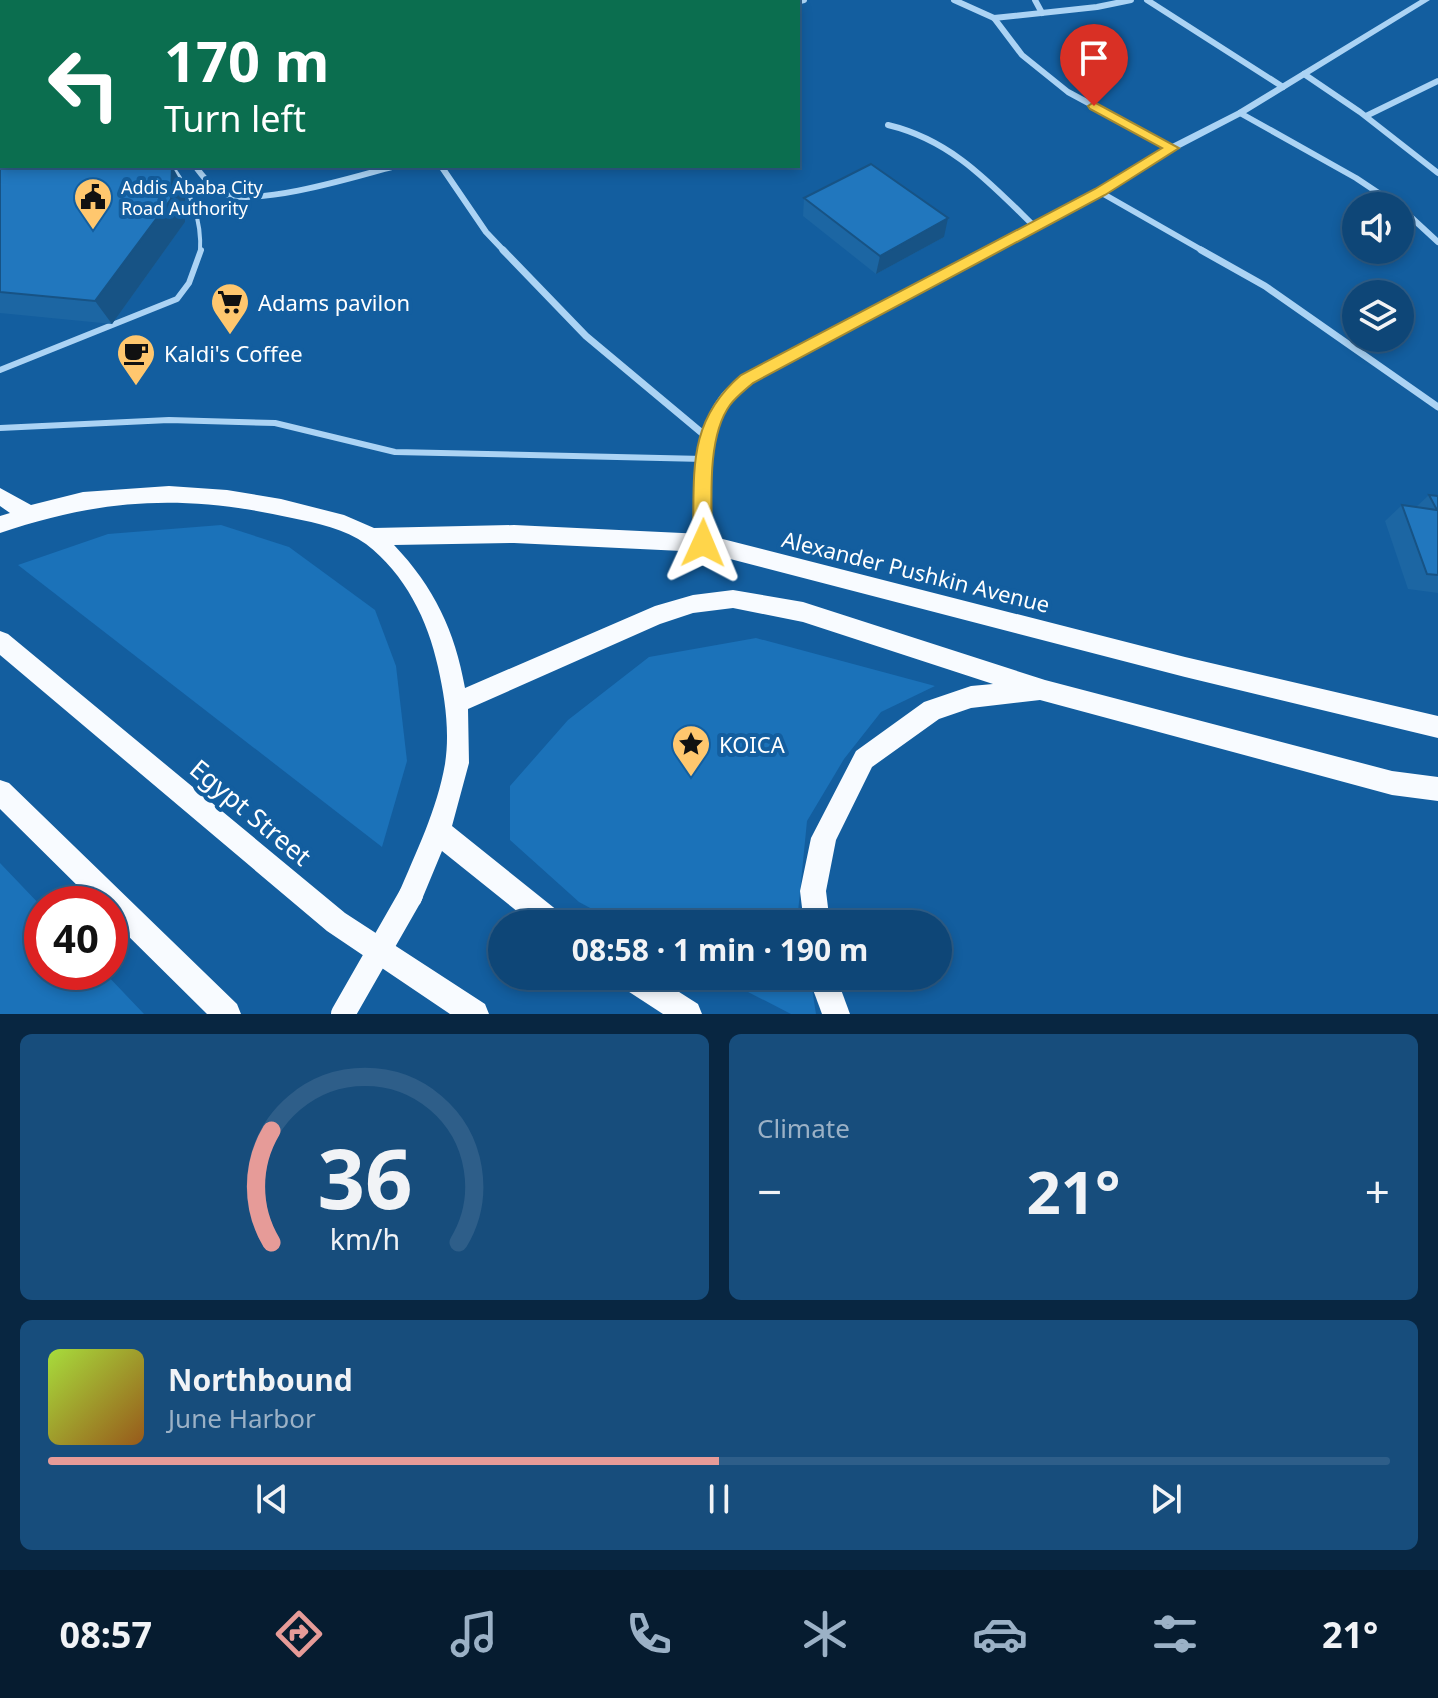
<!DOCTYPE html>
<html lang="en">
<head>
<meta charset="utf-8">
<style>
  body { margin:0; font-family:"Noto Sans",sans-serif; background:#174d7c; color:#f1f3f6; height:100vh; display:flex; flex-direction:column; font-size:30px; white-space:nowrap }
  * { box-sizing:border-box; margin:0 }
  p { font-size:26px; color:#9bb1c6 }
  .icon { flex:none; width:44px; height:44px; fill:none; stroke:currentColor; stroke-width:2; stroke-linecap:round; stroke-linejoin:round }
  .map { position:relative; height:1014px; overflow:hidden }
  .drawer { display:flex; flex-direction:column; gap:20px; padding:20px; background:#082641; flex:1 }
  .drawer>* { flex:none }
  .banner { position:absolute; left:0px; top:0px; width:800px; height:168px; box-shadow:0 4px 12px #0003,0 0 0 2px #2e5e89; background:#0b6e4f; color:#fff; overflow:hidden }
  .tools { position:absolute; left:1342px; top:192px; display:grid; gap:16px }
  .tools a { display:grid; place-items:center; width:72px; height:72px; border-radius:50%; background:#0e4677; box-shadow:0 4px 12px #0003,0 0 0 2px #2e5e89; font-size:40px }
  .speed { position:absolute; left:24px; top:886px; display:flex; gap:16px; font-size:40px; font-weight:700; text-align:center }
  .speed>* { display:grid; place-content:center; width:104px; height:104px; border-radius:50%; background:#0e4677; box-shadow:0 4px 12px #0003,0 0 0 2px #2e5e89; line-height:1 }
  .speed .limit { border:12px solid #d22; background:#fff; color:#111 }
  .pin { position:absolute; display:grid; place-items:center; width:68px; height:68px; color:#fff; margin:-82px -34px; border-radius:50% 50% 50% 0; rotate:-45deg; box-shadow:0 0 8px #0007 }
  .pin .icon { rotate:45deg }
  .me { position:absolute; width:88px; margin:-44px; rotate:1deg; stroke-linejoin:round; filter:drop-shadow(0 0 6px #0008) }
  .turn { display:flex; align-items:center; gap:28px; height:168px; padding:0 32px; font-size:36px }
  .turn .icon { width:104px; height:104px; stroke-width:2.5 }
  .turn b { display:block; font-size:56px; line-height:68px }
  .big { font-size:60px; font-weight:700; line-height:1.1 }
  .drawer .card { flex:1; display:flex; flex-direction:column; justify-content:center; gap:12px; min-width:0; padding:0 28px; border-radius:12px; background:#174d7c }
  .drawer .dial { align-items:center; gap:0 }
  .dial svg { height:208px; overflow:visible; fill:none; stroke:#2e5e89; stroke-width:7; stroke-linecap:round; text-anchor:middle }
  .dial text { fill:#f1f3f6; stroke:none }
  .song { display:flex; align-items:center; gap:24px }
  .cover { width:96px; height:96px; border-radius:12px; background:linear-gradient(135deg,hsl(80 70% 55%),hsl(30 70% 35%)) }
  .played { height:8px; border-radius:4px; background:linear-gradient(90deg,#e69b98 50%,#2e5e89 50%) }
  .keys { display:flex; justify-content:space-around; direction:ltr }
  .heat { display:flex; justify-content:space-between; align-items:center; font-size:44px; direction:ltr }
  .drawer .tiles { flex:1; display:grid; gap:20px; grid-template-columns:1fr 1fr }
  .card:last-child { grid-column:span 2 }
  .trip { position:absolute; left:488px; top:910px; width:464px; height:80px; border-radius:40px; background:#0e4677; box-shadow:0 4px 12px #0003,0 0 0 2px #2e5e89; font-weight:700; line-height:80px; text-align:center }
  .dock { display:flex; height:128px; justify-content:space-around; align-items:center; background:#061c30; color:#9bb1c6 }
  .dock .icon { width:56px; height:56px }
  .dock .current { color:#e69b98 }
  .dock b { font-size:36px; color:#f1f3f6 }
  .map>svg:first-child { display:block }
</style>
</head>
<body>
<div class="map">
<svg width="1438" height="1014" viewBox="0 0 1438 1014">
  <rect width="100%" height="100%" fill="#135e9f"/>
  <g fill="#1b72b9">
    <polygon points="221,525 289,547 375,610 396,666 407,761 382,847 18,565 108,534"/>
    <polygon points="756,638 935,686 881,712 844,759 807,821 798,912 800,924 620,924 579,902 510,840 510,786 568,720 649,657"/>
    <polygon points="0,863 42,907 42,972 104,972 144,1014 0,1014"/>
    <polygon points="717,976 810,976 816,1014 791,1014"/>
  </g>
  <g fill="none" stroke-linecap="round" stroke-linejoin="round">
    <path stroke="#abd3f4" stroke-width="4" d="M172 166C191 193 202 219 200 252"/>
    <g stroke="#abd3f4" stroke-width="6">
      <polyline points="0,370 177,299 189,283 201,250"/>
      <polyline points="0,428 169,420 275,423 395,452 704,459"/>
    </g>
    <g stroke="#abd3f4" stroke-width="6">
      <polyline points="954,0 994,18 1022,55 1068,92 1172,148"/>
      <polyline points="1035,0 1042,13"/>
      <polyline points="1147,0 1283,87"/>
      <polyline points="474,2 487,0"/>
      <polyline points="796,2 804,0"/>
      <polyline points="994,18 1097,7 1131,0"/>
      <polyline points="1304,74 1360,112 1438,173"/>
      <polyline points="1240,113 1356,178 1398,206"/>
      <polyline points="1366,116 1438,81"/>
      <path d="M888 125C951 140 989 182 1034 226"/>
      <path d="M195 166C202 175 211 188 222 193 254 208 359 176 395 166"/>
      <polyline points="441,166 486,232 505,252"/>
      <polyline points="1100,192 1205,252"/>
      <polyline points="1400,207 1438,242"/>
    </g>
    <g stroke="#abd3f4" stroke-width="7">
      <polyline points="503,250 586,336 708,438"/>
      <polyline points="1201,250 1265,286 1438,407"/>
    </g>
    <path fill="#abd3f4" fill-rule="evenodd" d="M1420 0H1430L1243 115 1176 150 1104 194 751 382C744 389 735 395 729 403 701 442 709 499 710 543L708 547 703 549 698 547 696 543C695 495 689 438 719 397 725 388 735 382 743 376L1096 190 1168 146 1237 111Z"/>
    <g fill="#f8fbff" fill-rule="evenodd">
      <path d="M169 486 227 490 281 499 344 515 374 528 514 525 703 534 1185 657 1438 716V738L1185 677 703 552 514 543 394 545C434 587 455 631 465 688L655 606 693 595 733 590 803 602 1045 680 1392 771 1438 777V801L1392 795 1040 700 971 708 939 719 872 767 836 840 826 891 830 924H804L800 891 811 838 856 751 924 702 971 686 993 684 803 622 733 608 693 613 660 624 468 709 469 763 452 826 563 915 567 924H533L442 851 420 904 411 908 402 904 398 895C416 852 437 810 445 764 450 732 445 698 438 667 428 620 405 574 366 544 345 529 317 523 292 518 185 494 103 498 0 533V516L10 513 0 506V488L31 505 83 492Z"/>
      <polygon points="0,631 8,634 345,913 485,1004 489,1014 450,1014 327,931 0,655"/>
      <polygon points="0,780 9,783 237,1004 241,1014 207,1014 110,918 110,904 96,904 0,809"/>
      <polygon points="616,976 654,976 698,1004 702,1014 663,1014 620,986"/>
      <polygon points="808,976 836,976 850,1014 822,1014"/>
    </g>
    <polyline stroke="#f8fbff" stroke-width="24" points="343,1014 411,895"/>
  </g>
  <g fill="#1c66a3">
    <polygon points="0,100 2,166 185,189 185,222 112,324 0,313"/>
    <polygon points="804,198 944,237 876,274 803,216"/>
    <polygon points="1429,495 1438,496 1438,593 1408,589 1385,521 1402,505 1416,507"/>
  </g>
  <g fill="#175385">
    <polygon points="0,30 2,30 2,57 0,58"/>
    <polygon points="172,166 185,189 185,222 112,324 95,301"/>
    <polygon points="948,218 944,237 876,274 880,256"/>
  </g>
  <g fill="#2177be" stroke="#175385" stroke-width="2">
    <polygon points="0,0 64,0 65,2 2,2 2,30 0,30"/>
    <polygon points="2,99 2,166 172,166 171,199 95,301 0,292 0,100"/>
    <polygon points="871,164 948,218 880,256 804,198"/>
    <polygon points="1429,495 1438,496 1438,575 1427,574 1402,505 1437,510"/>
  </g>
  <path fill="#ffd54a" stroke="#a68a30" stroke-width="2" d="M1094 102 1179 148 1105 195 753 383C745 390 736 397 730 405 706 438 712 503 712 543L709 549H696L693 543C695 475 685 423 741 375L1095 189 1162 148 1090 109 1088 106Z"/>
  <defs>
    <g id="civic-pin" transform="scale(2)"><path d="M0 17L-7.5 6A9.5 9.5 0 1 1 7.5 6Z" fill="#ffc76e" stroke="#135e9f"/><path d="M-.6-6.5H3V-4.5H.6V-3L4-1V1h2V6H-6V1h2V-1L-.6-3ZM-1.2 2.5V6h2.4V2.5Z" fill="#111"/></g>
    <g id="supermarket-pin" transform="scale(2)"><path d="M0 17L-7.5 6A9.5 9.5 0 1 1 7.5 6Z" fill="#ffc76e" stroke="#135e9f"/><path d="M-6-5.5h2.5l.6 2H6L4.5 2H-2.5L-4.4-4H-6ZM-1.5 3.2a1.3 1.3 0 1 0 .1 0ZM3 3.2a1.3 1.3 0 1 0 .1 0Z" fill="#111"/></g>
    <g id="cafe-pin" transform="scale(2)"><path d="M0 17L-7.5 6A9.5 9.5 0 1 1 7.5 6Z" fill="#ffc76e" stroke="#135e9f"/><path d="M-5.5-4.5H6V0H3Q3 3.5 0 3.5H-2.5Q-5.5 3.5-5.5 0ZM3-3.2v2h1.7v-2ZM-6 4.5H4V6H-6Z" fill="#111"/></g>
    <g id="sight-pin" transform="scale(2)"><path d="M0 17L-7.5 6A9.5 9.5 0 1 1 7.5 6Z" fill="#ffc76e" stroke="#135e9f"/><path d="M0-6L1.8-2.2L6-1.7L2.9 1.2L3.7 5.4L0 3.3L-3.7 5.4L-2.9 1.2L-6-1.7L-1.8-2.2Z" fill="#111"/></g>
  </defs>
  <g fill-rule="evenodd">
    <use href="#civic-pin" x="93" y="197"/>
    <use href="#supermarket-pin" x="230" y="302"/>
    <use href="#cafe-pin" x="136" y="353"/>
    <use href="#sight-pin" x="691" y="744"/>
  </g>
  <g text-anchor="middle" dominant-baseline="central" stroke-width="8" stroke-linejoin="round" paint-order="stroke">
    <g font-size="18" fill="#fff" stroke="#135e9f" text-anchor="start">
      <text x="121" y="187">Addis Ababa City<tspan x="121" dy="21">Road Authority</tspan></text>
    </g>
    <g font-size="22" fill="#fff" stroke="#135e9f" text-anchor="start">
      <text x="258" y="302">Adams pavilon</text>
      <text x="164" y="353">Kaldi's Coffee</text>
      <text x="719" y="744">KOICA</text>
    </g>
    <g font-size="22" fill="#fff" stroke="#135e9f">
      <text transform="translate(916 571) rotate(14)">Alexander Pushkin Avenue</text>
    </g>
    <g font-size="26" fill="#fff" stroke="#135e9f">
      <text transform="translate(251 812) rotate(40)">Egypt Street</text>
    </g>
  </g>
</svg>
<div class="tools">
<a><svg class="icon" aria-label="sound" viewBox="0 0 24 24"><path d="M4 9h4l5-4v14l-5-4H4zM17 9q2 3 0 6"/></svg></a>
<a><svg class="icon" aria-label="layers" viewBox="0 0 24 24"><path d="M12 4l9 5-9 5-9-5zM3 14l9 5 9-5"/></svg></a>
</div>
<div class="speed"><div class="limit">40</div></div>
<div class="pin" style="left:1094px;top:106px;background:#d93025"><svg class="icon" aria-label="arrive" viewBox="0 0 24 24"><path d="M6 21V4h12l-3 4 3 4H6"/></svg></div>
<svg class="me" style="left:703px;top:543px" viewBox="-20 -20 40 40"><path d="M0-17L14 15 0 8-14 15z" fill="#ffd54a" stroke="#fff" stroke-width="4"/></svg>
<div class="trip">08:58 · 1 min · 190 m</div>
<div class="banner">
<div class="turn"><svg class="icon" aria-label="left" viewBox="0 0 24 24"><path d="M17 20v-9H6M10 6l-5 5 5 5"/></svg><div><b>170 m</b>Turn left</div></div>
</div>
</div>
<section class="drawer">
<div class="tiles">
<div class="card dial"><svg viewBox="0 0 100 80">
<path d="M14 69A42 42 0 1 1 86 69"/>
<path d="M14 69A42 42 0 0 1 14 26" stroke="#e69b98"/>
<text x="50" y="56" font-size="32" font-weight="700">36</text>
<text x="50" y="72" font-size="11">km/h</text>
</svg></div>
<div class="card"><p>Climate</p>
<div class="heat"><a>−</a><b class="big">21°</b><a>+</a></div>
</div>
<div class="card">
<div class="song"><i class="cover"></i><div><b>Northbound</b><p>June Harbor</p></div></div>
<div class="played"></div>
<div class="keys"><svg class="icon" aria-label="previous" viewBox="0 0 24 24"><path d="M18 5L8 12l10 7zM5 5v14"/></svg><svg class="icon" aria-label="pause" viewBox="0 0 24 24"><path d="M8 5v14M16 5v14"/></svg><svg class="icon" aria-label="next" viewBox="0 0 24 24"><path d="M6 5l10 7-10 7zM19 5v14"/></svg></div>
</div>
</div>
</section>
<nav class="dock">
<b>08:57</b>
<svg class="icon current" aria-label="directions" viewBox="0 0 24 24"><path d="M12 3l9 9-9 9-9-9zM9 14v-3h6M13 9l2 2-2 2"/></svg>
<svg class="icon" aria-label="music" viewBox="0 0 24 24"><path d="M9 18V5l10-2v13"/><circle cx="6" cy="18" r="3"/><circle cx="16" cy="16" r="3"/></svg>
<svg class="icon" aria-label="phone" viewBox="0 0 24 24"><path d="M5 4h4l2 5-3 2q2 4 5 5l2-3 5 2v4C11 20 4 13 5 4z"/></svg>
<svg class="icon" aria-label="climate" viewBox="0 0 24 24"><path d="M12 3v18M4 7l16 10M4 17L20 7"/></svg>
<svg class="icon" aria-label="car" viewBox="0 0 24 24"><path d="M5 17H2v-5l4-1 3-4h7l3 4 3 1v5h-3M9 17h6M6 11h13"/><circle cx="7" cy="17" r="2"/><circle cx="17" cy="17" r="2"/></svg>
<svg class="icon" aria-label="filters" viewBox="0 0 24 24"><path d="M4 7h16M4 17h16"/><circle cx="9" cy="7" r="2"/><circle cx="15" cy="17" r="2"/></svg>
<b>21°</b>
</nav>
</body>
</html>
